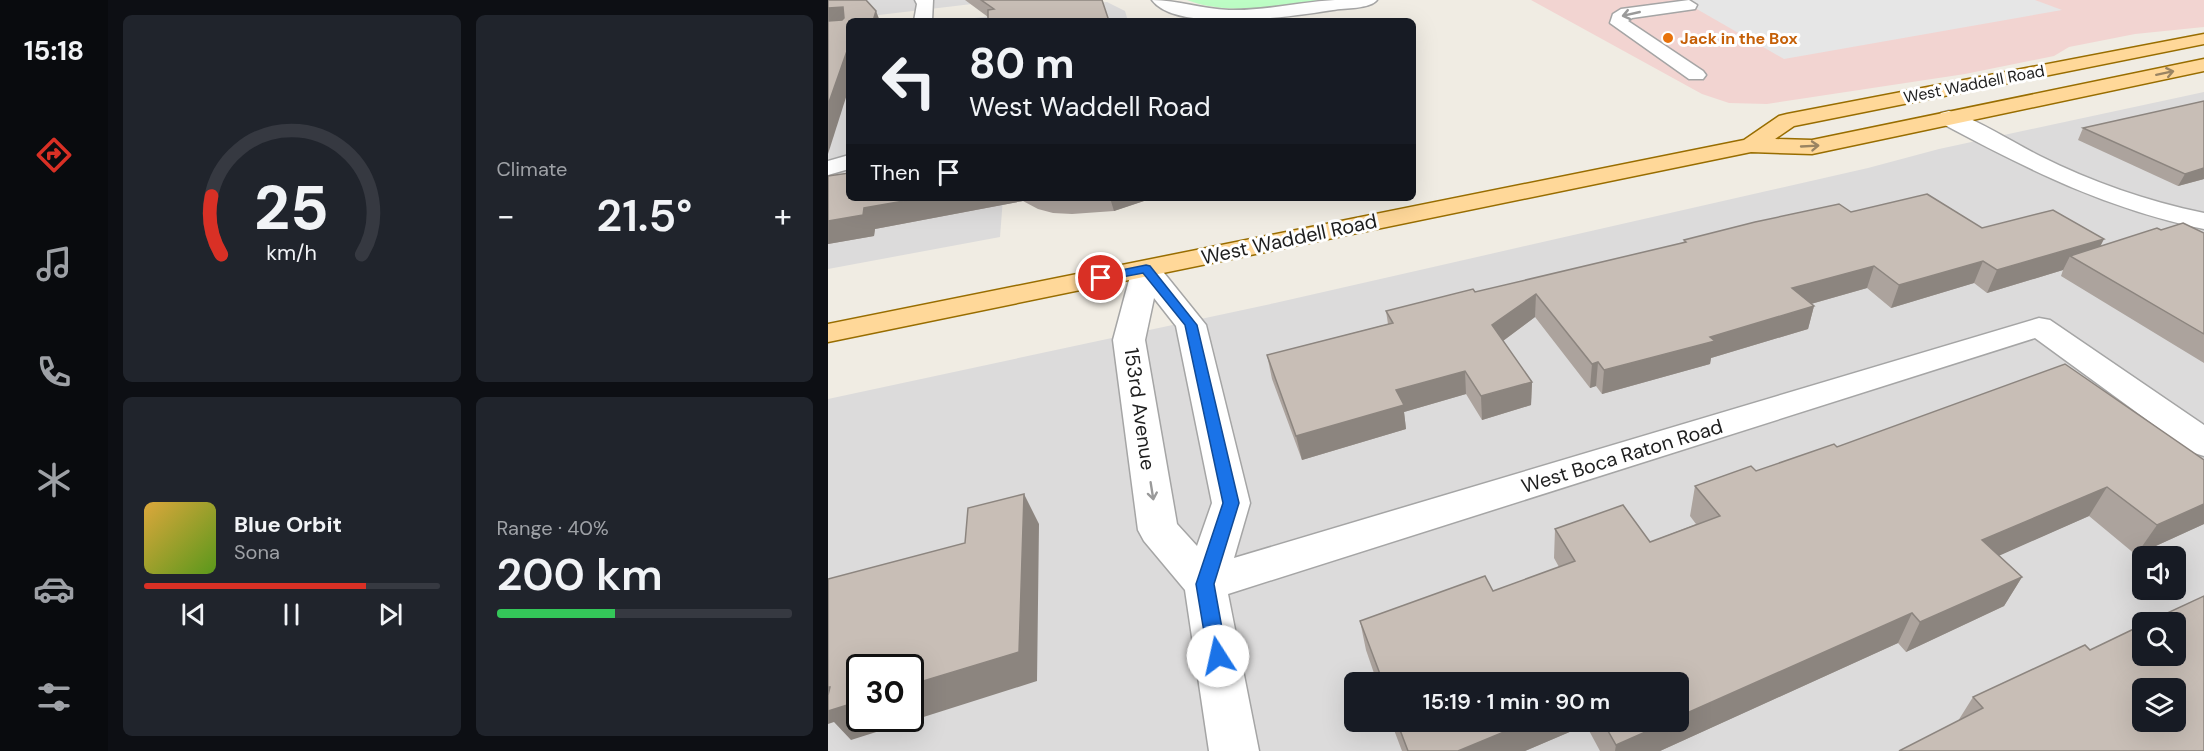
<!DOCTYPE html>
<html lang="en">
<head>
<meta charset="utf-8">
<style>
  body { margin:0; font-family:"DM Sans",sans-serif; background:#20242c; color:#f1f3f6; height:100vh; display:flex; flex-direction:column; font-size:22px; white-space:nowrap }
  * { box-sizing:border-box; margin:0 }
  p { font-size:20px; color:#9ea1a6 }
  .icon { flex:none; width:33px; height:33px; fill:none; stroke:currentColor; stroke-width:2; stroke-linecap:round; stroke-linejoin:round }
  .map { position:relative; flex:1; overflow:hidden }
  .panel { display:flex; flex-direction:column; gap:15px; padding:15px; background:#0d0f14; width:720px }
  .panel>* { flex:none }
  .guide { position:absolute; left:18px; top:18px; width:570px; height:183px; border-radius:9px; box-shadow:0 6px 24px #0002; background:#171b24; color:#f1f3f6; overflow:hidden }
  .fabs { position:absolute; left:1304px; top:546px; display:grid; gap:12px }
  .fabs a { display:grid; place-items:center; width:54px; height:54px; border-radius:9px; background:#171b24; box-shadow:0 6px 24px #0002; font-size:30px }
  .speed { position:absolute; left:18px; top:654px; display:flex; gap:12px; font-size:30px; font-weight:700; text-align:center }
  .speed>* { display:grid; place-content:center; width:78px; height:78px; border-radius:50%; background:#171b24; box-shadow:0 6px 24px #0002; line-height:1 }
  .speed .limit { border:3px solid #111; border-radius:9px; background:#fff; color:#111 }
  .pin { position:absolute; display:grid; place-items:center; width:51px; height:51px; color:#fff; margin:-26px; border:3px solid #fff; border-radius:50%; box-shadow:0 2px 6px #0007 }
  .me { position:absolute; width:66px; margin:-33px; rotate:350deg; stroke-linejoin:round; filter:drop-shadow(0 0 4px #0008) }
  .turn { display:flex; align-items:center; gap:21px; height:126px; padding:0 24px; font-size:27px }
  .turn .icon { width:78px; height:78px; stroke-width:2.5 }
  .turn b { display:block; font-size:42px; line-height:51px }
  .then { display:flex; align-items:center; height:57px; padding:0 24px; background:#0003; gap:12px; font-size:22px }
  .big { font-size:45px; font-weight:600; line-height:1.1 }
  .panel .tile { flex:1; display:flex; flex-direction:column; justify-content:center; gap:9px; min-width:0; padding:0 21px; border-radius:9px; background:#20242c }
  .panel .dial { align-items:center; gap:0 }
  .dial svg { height:156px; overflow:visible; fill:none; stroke:#363941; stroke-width:7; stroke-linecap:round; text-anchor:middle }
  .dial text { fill:#f1f3f6; stroke:none }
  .song { display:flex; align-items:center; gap:18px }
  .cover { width:72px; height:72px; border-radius:9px; background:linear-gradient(135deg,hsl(40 70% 55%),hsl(90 70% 35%)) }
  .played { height:6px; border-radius:3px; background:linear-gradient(90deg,#d93025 75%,#363941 75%) }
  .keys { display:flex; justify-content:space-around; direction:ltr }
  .heat { display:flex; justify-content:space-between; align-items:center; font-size:33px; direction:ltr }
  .charge { height:9px; border-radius:4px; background:linear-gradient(90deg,#34c759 40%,#363941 0) }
  .panel .tiles { flex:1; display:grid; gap:15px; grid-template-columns:repeat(2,1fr) }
  .trip { position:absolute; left:516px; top:672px; width:345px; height:60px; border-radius:9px; background:#171b24; box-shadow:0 6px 24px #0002; font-weight:600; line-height:60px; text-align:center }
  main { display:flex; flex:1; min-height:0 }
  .dock { display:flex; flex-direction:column; width:108px; justify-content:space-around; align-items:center; background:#090b0e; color:#9ea1a6 }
  .dock .icon { width:42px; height:42px }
  .dock .selected { color:#d93025 }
  .dock b { font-size:27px; color:#f1f3f6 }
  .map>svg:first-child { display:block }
</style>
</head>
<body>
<main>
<nav class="dock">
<b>15:18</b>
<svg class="icon selected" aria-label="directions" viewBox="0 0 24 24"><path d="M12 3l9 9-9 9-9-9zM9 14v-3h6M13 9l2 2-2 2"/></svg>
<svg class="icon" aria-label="music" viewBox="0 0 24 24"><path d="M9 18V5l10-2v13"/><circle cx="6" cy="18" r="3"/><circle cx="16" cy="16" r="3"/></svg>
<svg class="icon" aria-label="phone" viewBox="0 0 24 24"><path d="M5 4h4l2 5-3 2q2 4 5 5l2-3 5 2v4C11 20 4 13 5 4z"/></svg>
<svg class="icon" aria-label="climate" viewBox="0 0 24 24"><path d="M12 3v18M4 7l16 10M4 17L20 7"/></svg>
<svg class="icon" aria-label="car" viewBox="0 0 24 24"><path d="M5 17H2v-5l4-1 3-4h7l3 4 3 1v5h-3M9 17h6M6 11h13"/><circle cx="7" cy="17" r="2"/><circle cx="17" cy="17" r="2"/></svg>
<svg class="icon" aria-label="filters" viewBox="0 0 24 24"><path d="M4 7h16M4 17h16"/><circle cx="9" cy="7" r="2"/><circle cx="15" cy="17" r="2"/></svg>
</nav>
<section class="panel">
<div class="tiles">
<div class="tile dial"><svg viewBox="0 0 100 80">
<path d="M14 69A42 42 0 1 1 86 69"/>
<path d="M14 69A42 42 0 0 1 9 39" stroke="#d93025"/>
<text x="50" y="56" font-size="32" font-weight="700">25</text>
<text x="50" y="72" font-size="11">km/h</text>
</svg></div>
<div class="tile"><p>Climate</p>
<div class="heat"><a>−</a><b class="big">21.5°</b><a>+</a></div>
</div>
<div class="tile">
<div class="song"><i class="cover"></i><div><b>Blue Orbit</b><p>Sona</p></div></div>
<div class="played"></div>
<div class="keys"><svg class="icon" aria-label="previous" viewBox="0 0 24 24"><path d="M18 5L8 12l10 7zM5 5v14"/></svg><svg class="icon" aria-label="pause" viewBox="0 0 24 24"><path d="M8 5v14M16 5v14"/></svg><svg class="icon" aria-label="next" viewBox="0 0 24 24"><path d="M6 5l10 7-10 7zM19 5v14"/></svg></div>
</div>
<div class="tile"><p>Range · 40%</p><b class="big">200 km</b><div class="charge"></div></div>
</div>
</section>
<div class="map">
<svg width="1376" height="751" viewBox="0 0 1376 751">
  <rect width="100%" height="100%" fill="#f0ece3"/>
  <g fill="#dcdbdb" fill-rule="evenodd">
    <polygon points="0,0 178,0 0,21"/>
    <polygon points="279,2 297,11 300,21 122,21"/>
    <polygon points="21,33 21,198 175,198 172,237 0,269 0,36"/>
    <path d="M1376 92V751H0V399L447 303 1040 168 1111 149ZM1314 556H1347V590H1314ZM1314 622H1347V656H1314ZM32 668H82V718H32ZM526 682H850V722H526ZM1314 688H1347V722H1314Z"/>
  </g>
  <polygon fill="#f2d4d1" points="703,0 1376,0 1376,27 1307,34 1241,47 1226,56 1137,74 939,104 901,103 874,94"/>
  <path fill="#bdfdc5" d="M359 0H501C456 5 404 17 359 0Z"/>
  <polygon fill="#e6e6e6" points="853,0 1207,0 1234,10 956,59"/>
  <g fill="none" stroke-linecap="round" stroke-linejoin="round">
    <g stroke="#a5a5a5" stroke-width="3">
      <g id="minor">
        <polygon points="87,0 105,0 104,21 86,21 89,4"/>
        <path d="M324 0C350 0 374 9 401 10 437 11 472 2 507 0 521 0 535 0 549 0 542 9 517 8 505 10 467 16 349 34 324 0Z"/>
        <polygon points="861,0 869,5 867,9 804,18 800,21 875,71 878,75 875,79 861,79 782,23 785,14 793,9"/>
        <path d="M1121 111C1147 118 1186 143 1212 156 1264 182 1318 201 1376 213V229C1277 208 1201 170 1113 123L1110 118 1113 113Z"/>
        <polygon points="21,155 21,169 0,175 0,161"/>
        <path d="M318 261 328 263 378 325 422 503 406 558 1211 318 1222 320 1376 425V456L1363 452 1207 338 400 594 431 751H381L357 590 316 541 310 530 285 340 304 269 308 263ZM326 298 348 326 384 503 369 546 349 524 317 340Z"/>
      </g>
    </g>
    <g stroke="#986d00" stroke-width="3">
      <polygon id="major" points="1376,34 1376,44 966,126 947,139 984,140 1376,59 1376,71 984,154 923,152 0,342 0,324 916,140 951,116 959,114"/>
    </g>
    <use href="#minor" fill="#fff" fill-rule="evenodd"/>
    <use href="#major" fill="#ffd899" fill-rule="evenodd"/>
  </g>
  <g fill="#aca39d">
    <polygon points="137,0 274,0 160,17"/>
    <polygon points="1376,101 1376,179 1350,186 1250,140 1255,128"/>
    <polygon points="0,176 21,198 325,198 286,211 244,214 225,213 210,209 195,201 47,229 46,236 0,244"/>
    <polygon points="1023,212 1154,228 1272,246 1333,230 1376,233 1376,363 1233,276 1235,270 1159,293 1146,283 1063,308 1039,288 983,304 986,306 980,329 883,358 882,364 774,394 768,386 762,388 707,317 675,341 704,382 703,405 654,420 638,394 576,412 578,429 474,460 444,379 439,355 560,324 558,311 647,292 855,243 856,240"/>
    <polygon points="1009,447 1376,460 1376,524 1308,555 1261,516 1171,555 1194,577 1176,606 1078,652 1070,643 832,751 772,751 758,725 697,751 574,751 563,722 850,722 850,682 549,682 538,650 532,621 665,591 731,567 726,558 727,529 822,542 868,524 862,516 867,486 928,471"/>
    <polygon points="1376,596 1130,721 1145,697 1262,650"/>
  </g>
  <g fill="#8c857f">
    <polygon points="15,7 22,21 0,25 0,8"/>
    <polygon points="48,11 52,21 45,21"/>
    <polygon points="19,51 21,51 21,88 0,154 0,105"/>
    <polygon points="1376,168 1376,179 1350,186 1357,174"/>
    <polygon points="93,198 194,198 195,201 47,229 46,236 0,244 0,221 36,208"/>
    <polygon points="282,198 325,198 286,211"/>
    <polygon points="1276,239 1265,261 1242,256 1235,270 1159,293 1169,270"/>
    <polygon points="1155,261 1146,283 1063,308 1071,285"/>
    <polygon points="1046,266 1039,288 958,311 964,288"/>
    <polygon points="708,294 707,317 664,349 664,325"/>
    <polygon points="986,306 980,329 883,358 882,364 774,394 776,370 882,337"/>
    <polygon points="770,362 768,386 762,388 764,364"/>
    <polygon points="637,371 638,394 576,412 578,429 474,460 468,436 568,390"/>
    <polygon points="704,382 703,405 654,420 653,396"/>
    <polygon points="1279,487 1261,516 1139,570 1154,540"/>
    <polygon points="196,494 211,524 209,681 23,740 6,722 0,724 0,687 2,687 32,701 32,718 82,718 82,685"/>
    <polygon points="1376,504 1376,524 1308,555 1329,525"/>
    <polygon points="1194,577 1176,606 1078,652 1092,622"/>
    <polygon points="1084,613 1070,643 832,751 787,751 788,745 840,722 850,722 850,717"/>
    <polygon points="700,722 758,722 758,725 697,751 630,751"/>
  </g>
  <g fill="#c8beb6" stroke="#8c857f" stroke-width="1.5" fill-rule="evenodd">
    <polygon points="0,0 38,0 48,11 45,21 21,21 21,51 19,51 0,105 0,21 14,20 16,18 15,7 0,8"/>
    <polygon points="153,0 274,0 281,21 160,21 160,10 166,9"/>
    <polygon points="1376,101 1376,168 1357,174 1255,128"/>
    <polygon points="21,173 21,198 93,198 36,208 35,215 0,221 0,176"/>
    <polygon points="1099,194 1154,228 1225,210 1276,239 1169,270 1155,261 1071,285 1046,266 964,288 986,306 882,337 887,341 776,370 770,362 764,364 708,294 664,325 704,382 653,396 637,371 568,390 576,405 468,436 439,355 565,323 558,311 645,289 647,292 858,242 856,240 927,222 1011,204 1023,212"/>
    <polygon points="1355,223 1376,233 1376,334 1242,256 1329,228 1333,230"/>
    <polygon points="1237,364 1376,460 1376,504 1329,525 1279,487 1154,540 1194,577 1092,622 1084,613 850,717 850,682 555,682 532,621 657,576 665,591 747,561 727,529 795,505 822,542 892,516 867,486 923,466 928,471 1006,444 1009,447"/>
    <polygon points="196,494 191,652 82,685 82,668 32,668 32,701 0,711 0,695 2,687 0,687 0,579 137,543 140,508"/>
    <path d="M1376 596V751H1071L1155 708 1145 697 1257 645 1262 650 1314 625V656H1347V622H1320ZM1314 688H1347V722H1314Z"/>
    <polygon points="569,722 700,722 630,751 580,751"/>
    <polygon points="775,722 840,722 788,745"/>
  </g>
  <defs><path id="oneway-shaft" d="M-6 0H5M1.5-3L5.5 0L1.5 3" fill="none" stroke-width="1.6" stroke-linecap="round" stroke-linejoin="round" transform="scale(1.5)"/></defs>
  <g stroke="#9a9a9a">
    <use href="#oneway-shaft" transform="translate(803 14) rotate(167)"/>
    <use href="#oneway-shaft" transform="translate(324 491) rotate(81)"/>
  </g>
  <g stroke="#9a8462">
    <use href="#oneway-shaft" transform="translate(1337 73) rotate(-12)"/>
    <use href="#oneway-shaft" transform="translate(982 146) rotate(-3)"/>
  </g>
  <polygon fill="#1a73e8" stroke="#114b97" stroke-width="1.5" points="318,265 322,266 369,325 411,503 386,584 399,656 396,662 390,665 383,662 380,656 368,584 395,503 357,325 315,273 273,281 267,278 269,275"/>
  <circle fill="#e8710a" stroke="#fff" stroke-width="2" cx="840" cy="38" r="6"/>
  <g text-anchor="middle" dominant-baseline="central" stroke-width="6" stroke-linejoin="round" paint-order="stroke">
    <g font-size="16" font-weight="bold" fill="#c56008" stroke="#fff" text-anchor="start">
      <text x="852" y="38">Jack in the Box</text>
    </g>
    <g font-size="16" fill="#1e1e1e" stroke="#fff">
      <text transform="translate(1146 84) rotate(-11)">West Waddell Road</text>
    </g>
    <g font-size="20" fill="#1e1e1e" stroke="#fff">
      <text transform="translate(461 239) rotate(-12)">West Waddell Road</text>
      <text transform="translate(312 409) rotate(82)">153rd Avenue</text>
      <text transform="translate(794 456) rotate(-17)">West Boca Raton Road</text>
    </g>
  </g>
</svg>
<div class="fabs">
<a><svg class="icon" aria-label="sound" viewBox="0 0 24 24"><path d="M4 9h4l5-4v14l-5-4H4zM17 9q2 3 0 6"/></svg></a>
<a><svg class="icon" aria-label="search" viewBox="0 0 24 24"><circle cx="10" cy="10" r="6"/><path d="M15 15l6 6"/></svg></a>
<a><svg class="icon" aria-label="layers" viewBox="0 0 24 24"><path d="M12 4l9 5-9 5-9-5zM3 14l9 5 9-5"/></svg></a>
</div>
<div class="speed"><div class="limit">30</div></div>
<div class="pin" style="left:273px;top:278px;background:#d93025"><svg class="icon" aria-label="arrive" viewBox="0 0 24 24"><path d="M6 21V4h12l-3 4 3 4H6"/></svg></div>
<svg class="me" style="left:390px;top:656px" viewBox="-20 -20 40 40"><circle r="19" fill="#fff"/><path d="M0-13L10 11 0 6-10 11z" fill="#1a73e8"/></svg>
<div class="trip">15:19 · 1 min · 90 m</div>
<div class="guide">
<div class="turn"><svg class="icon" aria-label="left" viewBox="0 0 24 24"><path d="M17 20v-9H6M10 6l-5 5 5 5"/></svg><div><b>80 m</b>West Waddell Road</div></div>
<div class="then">Then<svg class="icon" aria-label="arrive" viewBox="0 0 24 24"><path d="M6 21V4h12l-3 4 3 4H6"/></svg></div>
</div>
</div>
</main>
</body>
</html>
